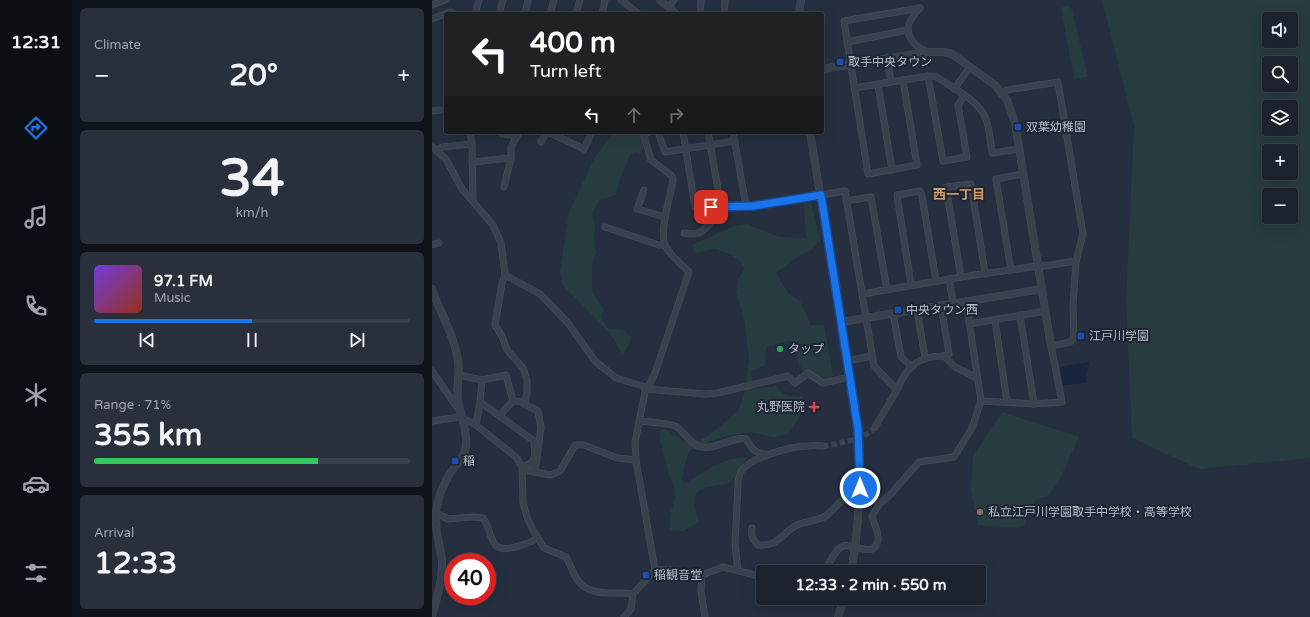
<!DOCTYPE html>
<html lang="en">
<head>
<meta charset="utf-8">
<style>
  body { margin:0; font-family:"Varela Round","Noto Sans JP",sans-serif; background:#292f3b; color:#f1f3f6; height:100vh; display:flex; flex-direction:column; font-size:15px; white-space:nowrap }
  * { box-sizing:border-box; margin:0 }
  p { font-size:13px; color:#a0a4aa }
  .icon { flex:none; width:22px; height:22px; fill:none; stroke:currentColor; stroke-width:2; stroke-linecap:round; stroke-linejoin:round }
  .map { position:relative; flex:1; overflow:hidden }
  .side { display:flex; flex-direction:column; gap:8px; padding:8px; background:#0f131a; width:360px }
  .side>* { flex:none }
  .banner { position:absolute; left:12px; top:12px; width:380px; height:122px; border-radius:4px; box-shadow:0 4px 16px #0002,0 0 0 1px #3a404b; background:#202124; color:#fff; overflow:hidden }
  .buttons { position:absolute; left:830px; top:12px; display:grid; gap:8px }
  .buttons a { display:grid; place-items:center; width:36px; height:36px; border-radius:4px; background:#1c232f; box-shadow:0 4px 16px #0002,0 0 0 1px #3a404b; font-size:20px }
  .speed { position:absolute; left:12px; top:553px; display:flex; gap:8px; font-size:20px; font-weight:700; text-align:center }
  .speed>* { display:grid; place-content:center; width:52px; height:52px; border-radius:50%; background:#1c232f; box-shadow:0 4px 16px #0002,0 0 0 1px #3a404b; line-height:1 }
  .speed .limit { border:6px solid #d22; background:#fff; color:#111 }
  .pin { position:absolute; display:grid; place-items:center; width:34px; height:34px; color:#fff; margin:-17px; border-radius:8px; box-shadow:0 2px 6px #0006 }
  .me { position:absolute; width:44px; margin:-22px; rotate:0deg; stroke-linejoin:round; filter:drop-shadow(0 0 3px #0008) }
  .turn { display:flex; align-items:center; gap:14px; height:84px; padding:0 20px; font-size:18px }
  .turn .icon { width:52px; height:52px; stroke-width:2.5 }
  .turn b { display:block; font-size:28px; line-height:34px }
  .lanes { display:flex; align-items:center; height:38px; padding:0 20px; background:#0003; justify-content:center; gap:20px; direction:ltr }
  .lanes .off { opacity:.35 }
  .big { font-size:30px; font-weight:800; line-height:1.1 }
  .side .card { flex:1; display:flex; flex-direction:column; justify-content:center; gap:6px; min-width:0; padding:0 14px; border-radius:6px; background:#292f3b }
  .side .dial { align-items:center; gap:0 }
  .dial b { font-size:52px; line-height:1 }
  .song { display:flex; align-items:center; gap:12px }
  .cover { width:48px; height:48px; border-radius:6px; background:linear-gradient(135deg,hsl(260 70% 55%),hsl(10 70% 35%)) }
  .played { height:4px; border-radius:2px; background:linear-gradient(90deg,#1a73e8 50%,#3a404b 50%) }
  .keys { display:flex; justify-content:space-around; direction:ltr }
  .heat { display:flex; justify-content:space-between; align-items:center; font-size:22px; direction:ltr }
  .charge { height:6px; border-radius:3px; background:linear-gradient(90deg,#34c759 71%,#3a404b 0) }
  .trip { position:absolute; left:324px; top:565px; width:230px; height:40px; border-radius:4px; background:#1c232f; box-shadow:0 4px 16px #0002,0 0 0 1px #3a404b; font-weight:800; line-height:40px; text-align:center }
  main { display:flex; flex:1; min-height:0 }
  .tabs { display:flex; flex-direction:column; width:72px; justify-content:space-around; align-items:center; background:#0b0e13; color:#a0a4aa }
  .tabs .icon { width:28px; height:28px }
  .tabs .selected { color:#1a73e8 }
  .tabs b { font-size:18px; color:#f1f3f6 }
  .map>svg:first-child { display:block }
</style>
</head>
<body>
<main>
<nav class="tabs">
<b>12:31</b>
<svg class="icon selected" aria-label="directions" viewBox="0 0 24 24"><path d="M12 3l9 9-9 9-9-9zM9 14v-3h6M13 9l2 2-2 2"/></svg>
<svg class="icon" aria-label="music" viewBox="0 0 24 24"><path d="M9 18V5l10-2v13"/><circle cx="6" cy="18" r="3"/><circle cx="16" cy="16" r="3"/></svg>
<svg class="icon" aria-label="phone" viewBox="0 0 24 24"><path d="M5 4h4l2 5-3 2q2 4 5 5l2-3 5 2v4C11 20 4 13 5 4z"/></svg>
<svg class="icon" aria-label="climate" viewBox="0 0 24 24"><path d="M12 3v18M4 7l16 10M4 17L20 7"/></svg>
<svg class="icon" aria-label="car" viewBox="0 0 24 24"><path d="M5 17H2v-5l4-1 3-4h7l3 4 3 1v5h-3M9 17h6M6 11h13"/><circle cx="7" cy="17" r="2"/><circle cx="17" cy="17" r="2"/></svg>
<svg class="icon" aria-label="filters" viewBox="0 0 24 24"><path d="M4 7h16M4 17h16"/><circle cx="9" cy="7" r="2"/><circle cx="15" cy="17" r="2"/></svg>
</nav>
<section class="side">
<div class="card"><p>Climate</p>
<div class="heat"><a>−</a><b class="big">20°</b><a>+</a></div>
</div>
<div class="card dial"><b>34</b><p>km/h</p></div>
<div class="card">
<div class="song"><i class="cover"></i><div><b>97.1 FM</b><p>Music</p></div></div>
<div class="played"></div>
<div class="keys"><svg class="icon" aria-label="previous" viewBox="0 0 24 24"><path d="M18 5L8 12l10 7zM5 5v14"/></svg><svg class="icon" aria-label="pause" viewBox="0 0 24 24"><path d="M8 5v14M16 5v14"/></svg><svg class="icon" aria-label="next" viewBox="0 0 24 24"><path d="M6 5l10 7-10 7zM19 5v14"/></svg></div>
</div>
<div class="card"><p>Range · 71%</p><b class="big">355 km</b><div class="charge"></div></div>
<div class="card"><p>Arrival</p><b class="big">12:33</b></div>
</section>
<div class="map">
<svg width="878" height="617" viewBox="0 0 878 617">
  <rect width="100%" height="100%" fill="#252f3f"/>
  <g fill="#273c40" fill-rule="evenodd">
    <path d="M670 0H878V458L767 469 700 438 694 301 702 125ZM837 19H859V41H837ZM837 63H859V85H837ZM837 107H859V129H837ZM837 151H859V173H837ZM837 195H859V217H837Z"/>
    <polygon points="637,5 640,10 656,77 642,79 629,8"/>
    <polygon points="185,132 210,132 211,149 209,153 202,152 197,156 193,168 188,179 184,195 167,200 160,213 163,227 162,244 164,252 160,267 160,291 172,310 169,317 175,328 192,330 199,338 196,347 190,354 182,339 153,307 131,286 128,271 137,212 162,159 179,135"/>
    <path d="M379 203 388 241 377 252 368 255 344 273 356 293 368 301 379 325H392L401 376 393 379 370 371 359 340 334 347 333 365 319 371 321 389 344 386C352 396 357 397 370 397L371 411 356 434 342 437 316 432 287 438 257 451 253 464 250 480 254 483C272 472 293 456 315 458 308 464 304 479 297 483 290 486 280 485 273 488 256 493 263 510 268 522L251 531 237 530 239 511 243 499 242 486 238 478 228 439V431L233 429 252 442H265L280 433 307 410 313 390 317 359 312 318 304 293 306 280 312 269 308 261 297 254 283 249 262 253 260 245 300 227 315 224 347 237 374 238 372 204Z"/>
    <polygon points="570,412 647,437 626,483 616,496 605,499 598,507 593,526 587,528 546,525 539,490 541,457 557,431"/>
  </g>
  <polygon fill="#19253d" points="657,362 654,383 631,385 628,367"/>
  <g fill="none" stroke-linecap="round" stroke-linejoin="round">
    <path stroke="#3b4454" stroke-width="5.5" stroke-dasharray="5.5 3" stroke-linecap="butt" d="M391 446C405 444 435 439 443 427"/>
    <g stroke="#434a58" stroke-width="7">
      <g id="minor">
        <polyline points="189,0 207,14"/>
        <polyline points="0,5 13,0"/>
        <polyline points="237,7 242,0"/>
        <path d="M488 8C484 13 477 20 476 27 475 38 485 48 494 51"/>
        <polyline points="43,14 47,0"/>
        <polyline points="67,14 71,0"/>
        <polyline points="93,14 96,0"/>
        <polyline points="118,14 122,0"/>
        <polyline points="144,14 148,0"/>
        <polyline points="170,14 173,0"/>
        <polyline points="268,14 269,0"/>
        <polyline points="292,14 293,0"/>
        <polyline points="0,19 18,12 23,14"/>
        <polyline points="415,42 476,30"/>
        <polyline points="455,58 459,82"/>
        <polyline points="496,76 511,161 535,157 526,105 532,96"/>
        <polyline points="471,80 485,165 436,174 412,21 488,8"/>
        <polyline points="446,85 460,170"/>
        <path d="M422 88 496 76H503C518 86 546 100 553 117 558 128 558 141 560 153L587 149"/>
        <polyline points="522,89 538,67"/>
        <polyline points="0,111 9,110"/>
        <polyline points="71,132 70,134 85,136 87,132"/>
        <polyline points="116,132 152,149 160,132"/>
        <polyline points="226,132 233,152 303,141"/>
        <path d="M251 132 263 207 321 206 413 191 442 366 465 390C475 366 486 356 512 356L523 367 545 378"/>
        <polyline points="276,132 289,207"/>
        <polyline points="301,132 314,206"/>
        <polyline points="109,142 115,132"/>
        <polyline points="40,144 41,201"/>
        <polyline points="0,147 14,159 30,189 61,225 69,243 73,275 108,294 136,323 163,361 184,378 214,387 203,442 204,460 223,570"/>
        <polyline points="4,151 10,147 40,144 38,132"/>
        <polyline points="40,162 79,158"/>
        <polyline points="72,187 79,158 79,147 85,136"/>
        <polyline points="212,190 205,209 233,217"/>
        <polyline points="414,201 439,197 455,290"/>
        <polyline points="173,227 227,245 233,245"/>
        <path d="M252 233C266 236 269 233 279 223V207"/>
        <polyline points="0,245 7,243"/>
        <polyline points="606,267 644,261"/>
        <polyline points="579,270 564,179 591,174"/>
        <polyline points="73,275 70,283 63,325 70,336 75,350 91,368 95,380 95,393 92,404 106,411 109,427 103,472 90,470"/>
        <polyline points="529,277 514,187 539,184 553,273"/>
        <polyline points="517,279 521,303"/>
        <polyline points="479,285 465,195 488,191 490,196 504,281"/>
        <polyline points="430,294 529,277 606,266"/>
        <polyline points="509,305 517,354 512,356"/>
        <polyline points="485,309 493,358"/>
        <polyline points="461,313 469,357 480,367"/>
        <polyline points="588,315 602,404"/>
        <polyline points="563,320 575,402"/>
        <polyline points="537,324 614,311"/>
        <polyline points="415,361 440,356"/>
        <polyline points="0,371 27,410"/>
        <polyline points="27,375 50,380 48,402 44,425"/>
        <polyline points="50,380 74,375 81,401 67,416"/>
        <path d="M214 387 218 384 223 373 257 272C251 266 237 254 234 247 226 231 239 197 241 179L239 175 219 160 212 136 216 132"/>
        <polyline points="213,389 273,394 286,393 356,376 363,383 376,373 391,383 418,377"/>
        <polyline points="81,401 93,402"/>
        <polyline points="549,401 602,404 630,402 619,346 638,342 642,338 641,305 644,261 651,234 626,82 575,90 570,93"/>
        <polyline points="48,402 102,441 103,455 100,463 90,467"/>
        <path d="M0 421 29 417 44 425 84 457 90 467 91 503 96 520 101 530 112 548 134 557C139 565 141 575 147 582 161 598 183 591 201 594L223 570H237L270 575 291 567 331 577"/>
        <path d="M208 421C216 422 239 423 245 427 253 433 259 445 269 447 286 450 299 436 314 439 320 448 322 454 334 454"/>
        <polyline points="443,427 465,390"/>
        <polyline points="103,472 118,475 128,471 143,445 152,445 185,458 204,460"/>
        <path d="M4 513 16 519 41 517 51 518C57 525 57 535 62 543 69 556 96 543 105 539"/>
        <path d="M320 528C319 536 320 539 326 545 346 546 349 535 363 526 372 521 388 521 395 515 406 506 414 492 428 489"/>
        <path d="M306 570 303 544 306 485C306 479 307 474 310 470 320 457 360 446 376 446 381 445 386 446 391 446"/>
        <path d="M393 572C397 564 402 550 411 546 420 542 443 560 446 540 447 532 442 524 440 516L448 503 457 496 487 462 522 457 540 428 549 401 534 301"/>
        <polyline points="270,575 269,591 273,617"/>
        <polyline points="192,617 199,609 201,594"/>
      </g>
    </g>
    <g stroke="#434a58" stroke-width="8">
      <g id="tertiary">
        <polyline points="228,0 244,14"/>
        <polyline points="367,14 369,0"/>
        <polyline points="390,69 496,52 512,52 520,54 563,85 575,100 583,123 619,346"/>
        <path d="M378 132 426 429C429 477 428 525 419 572"/>
        <path d="M0 289C8 313 22 334 26 360 28 374 24 387 26 402 29 415 36 434 34 446 33 456 24 464 19 472 11 484 6 498 4 512 2 529 8 543 10 560 11 579 5 598 0 616"/>
        <polyline points="409,322 610,289"/>
        <polyline points="406,617 412,598"/>
      </g>
    </g>
    <use href="#minor" stroke="#39414f" stroke-width="5.5"/>
    <use href="#tertiary" stroke="#39414f" stroke-width="7"/>
  </g>
  <g fill="none" stroke-linecap="round" stroke-linejoin="round">
    <g stroke="#114b97" stroke-width="10">
      <polyline id="route" points="279,207 321,206 389,195 426,429 428,488"/>
    </g>
    <use href="#route" stroke="#1a73e8" stroke-width="7"/>
  </g>
  <g fill="#1a4fb4" stroke="#1e2634" stroke-width="1.5">
    <rect x="404" y="58" width="8" height="8" rx="2"/>
    <rect x="582" y="123" width="8" height="8" rx="2"/>
    <rect x="462" y="306" width="8" height="8" rx="2"/>
    <rect x="645" y="332" width="8" height="8" rx="2"/>
    <rect x="19" y="457" width="8" height="8" rx="2"/>
    <rect x="210" y="571" width="8" height="8" rx="2"/>
  </g>
  <circle fill="#2e9e5b" stroke="#1e2634" stroke-width="1.5" cx="348" cy="349" r="4"/>
  <path fill="#e0444e" stroke="#1e2634" stroke-width="1.5" d="M380 401h4v4h4v4h-4v4h-4v-4h-4v-4h4z"/>
  <circle fill="#8d6e63" stroke="#1e2634" stroke-width="1.5" cx="548" cy="512" r="4"/>
  <g text-anchor="middle" dominant-baseline="central" stroke-width="4" stroke-linejoin="round" paint-order="stroke">
    <g font-size="12" fill="#b6bcc9" stroke="#1e2634" text-anchor="start">
      <text x="416" y="62">取手中央タウン</text>
      <text x="594" y="127">双葉幼稚園</text>
      <text x="474" y="310">中央タウン西</text>
      <text x="657" y="336">江戸川学園</text>
      <text x="356" y="349">タップ</text>
      <text x="373" y="407" text-anchor="end">丸野医院</text>
      <text x="31" y="461">稲</text>
      <text x="556" y="512">私立江戸川学園取手中学校・高等学校</text>
      <text x="222" y="575">稲観音堂</text>
    </g>
    <g font-size="13" font-weight="bold" fill="#d39c68" stroke="#1e2634">
      <text x="527" y="195">西一丁目</text>
    </g>
  </g>
</svg>
<div class="buttons">
<a><svg class="icon" aria-label="sound" viewBox="0 0 24 24"><path d="M4 9h4l5-4v14l-5-4H4zM17 9q2 3 0 6"/></svg></a>
<a><svg class="icon" aria-label="search" viewBox="0 0 24 24"><circle cx="10" cy="10" r="6"/><path d="M15 15l6 6"/></svg></a>
<a><svg class="icon" aria-label="layers" viewBox="0 0 24 24"><path d="M12 4l9 5-9 5-9-5zM3 14l9 5 9-5"/></svg></a>
<a>+</a>
<a>−</a>
</div>
<div class="speed"><div class="limit">40</div></div>
<div class="pin" style="left:279px;top:207px;background:#d93025"><svg class="icon" aria-label="arrive" viewBox="0 0 24 24"><path d="M6 21V4h12l-3 4 3 4H6"/></svg></div>
<svg class="me" style="left:428px;top:488px" viewBox="-20 -20 40 40"><circle r="17" fill="#1a73e8" stroke="#fff" stroke-width="3"/><path d="M0-11L8 9 0 5-8 9z" fill="#fff"/></svg>
<div class="trip">12:33 · 2 min · 550 m</div>
<div class="banner">
<div class="turn"><svg class="icon" aria-label="left" viewBox="0 0 24 24"><path d="M17 20v-9H6M10 6l-5 5 5 5"/></svg><div><b>400 m</b>Turn left</div></div>
<div class="lanes"><svg class="icon" aria-label="left" viewBox="0 0 24 24"><path d="M17 20v-9H6M10 6l-5 5 5 5"/></svg><svg class="icon off" aria-label="ahead" viewBox="0 0 24 24"><path d="M12 20V5M6 11l6-6 6 6"/></svg><svg class="icon off" aria-label="right" viewBox="0 0 24 24"><path d="M7 20v-9h11M14 6l5 5-5 5"/></svg></div>
</div>
</div>
</main>
</body>
</html>
